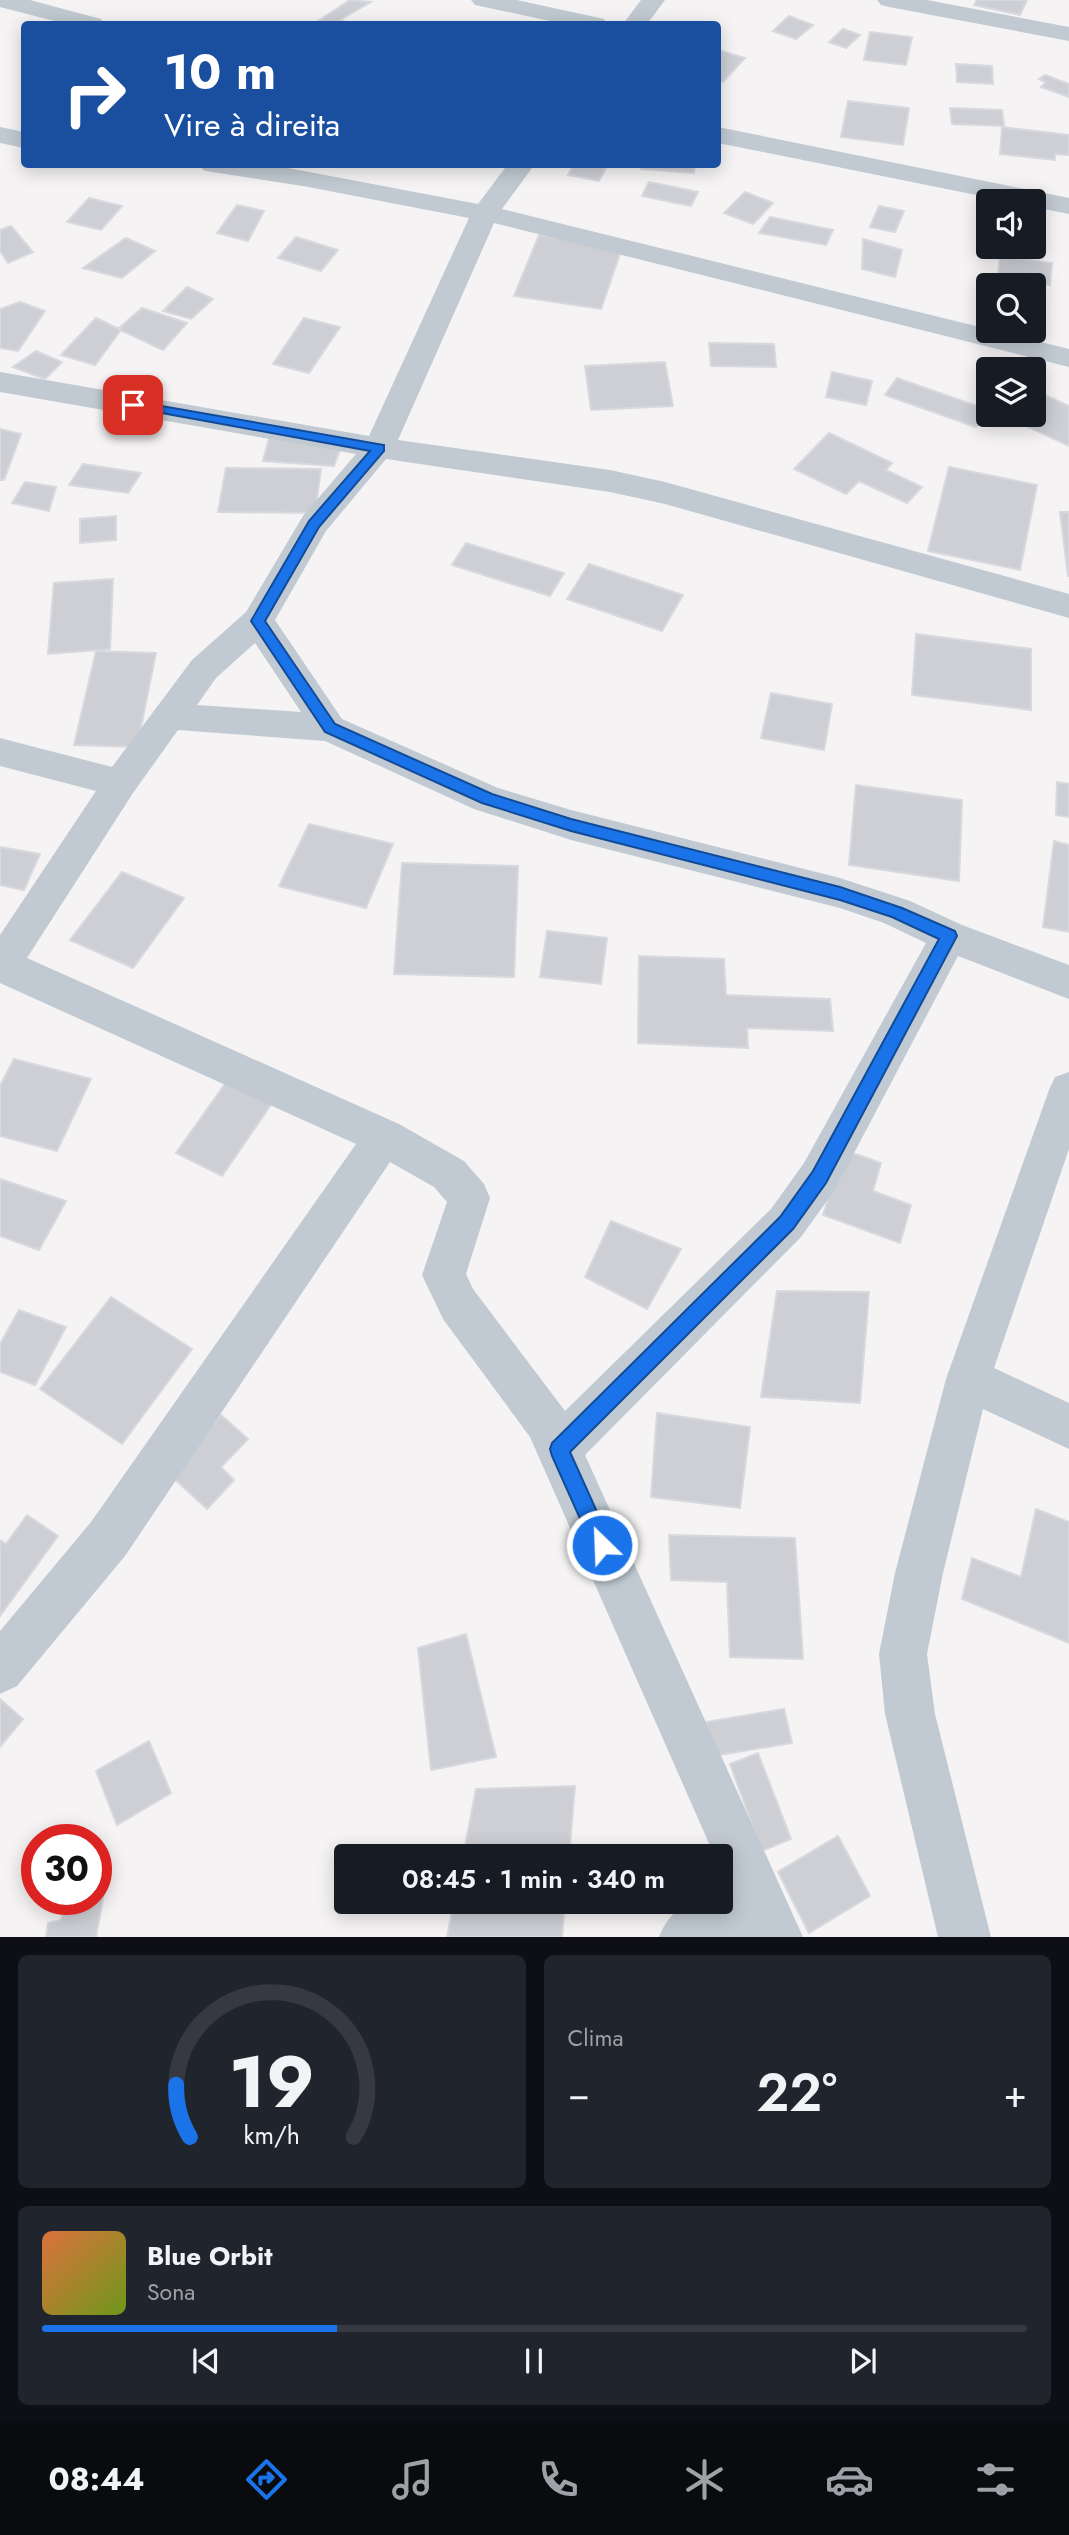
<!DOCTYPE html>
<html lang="pt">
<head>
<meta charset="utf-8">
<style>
  body { margin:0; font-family:Jost,sans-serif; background:#20242c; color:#f1f3f6; height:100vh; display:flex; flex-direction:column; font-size:26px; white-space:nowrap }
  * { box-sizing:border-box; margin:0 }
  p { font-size:23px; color:#9ea1a6 }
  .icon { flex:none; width:38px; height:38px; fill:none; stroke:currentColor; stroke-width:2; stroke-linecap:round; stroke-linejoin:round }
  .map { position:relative; height:1937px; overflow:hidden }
  .drawer { display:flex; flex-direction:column; gap:18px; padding:18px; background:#0d0f14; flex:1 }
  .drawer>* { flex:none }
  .banner { position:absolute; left:21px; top:21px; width:700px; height:147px; border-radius:7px; box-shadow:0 4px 18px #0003; background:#1a4fa0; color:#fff; overflow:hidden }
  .fabs { position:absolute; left:976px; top:189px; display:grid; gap:14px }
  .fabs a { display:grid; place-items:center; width:70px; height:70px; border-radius:7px; background:#171b24; box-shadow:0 4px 18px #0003; font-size:35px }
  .speed { position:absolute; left:21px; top:1824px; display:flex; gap:14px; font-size:35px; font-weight:700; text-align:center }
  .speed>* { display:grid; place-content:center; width:91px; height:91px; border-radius:50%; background:#171b24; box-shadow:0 4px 18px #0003; line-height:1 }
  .speed .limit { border:10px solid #d22; background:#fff; color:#111 }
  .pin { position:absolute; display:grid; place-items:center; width:60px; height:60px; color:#fff; margin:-30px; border-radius:14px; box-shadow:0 4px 10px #0006 }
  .me { position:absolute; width:77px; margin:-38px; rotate:336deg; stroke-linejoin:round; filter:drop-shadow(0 0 5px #0008) }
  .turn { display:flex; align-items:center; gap:24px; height:147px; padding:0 28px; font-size:32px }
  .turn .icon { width:91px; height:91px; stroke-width:2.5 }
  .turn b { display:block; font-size:49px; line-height:60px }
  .big { font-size:52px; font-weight:600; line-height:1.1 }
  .drawer .tile { flex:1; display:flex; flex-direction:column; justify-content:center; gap:10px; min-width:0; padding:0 24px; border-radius:10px; background:#20242c }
  .drawer .dial { align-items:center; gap:0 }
  .dial svg { height:182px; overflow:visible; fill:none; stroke:#363941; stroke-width:7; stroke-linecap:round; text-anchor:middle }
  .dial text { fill:#f1f3f6; stroke:none }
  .song { display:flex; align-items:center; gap:21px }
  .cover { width:84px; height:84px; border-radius:10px; background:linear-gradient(135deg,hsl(20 70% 55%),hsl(80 70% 35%)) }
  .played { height:7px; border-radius:4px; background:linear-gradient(90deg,#1a73e8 30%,#363941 30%) }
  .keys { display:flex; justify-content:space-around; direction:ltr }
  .heat { display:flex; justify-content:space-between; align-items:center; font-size:38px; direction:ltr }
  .drawer .tiles { flex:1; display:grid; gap:18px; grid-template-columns:1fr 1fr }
  .tile:last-child { grid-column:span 2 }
  .trip { position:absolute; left:334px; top:1844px; width:399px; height:70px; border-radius:7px; background:#171b24; box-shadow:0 4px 18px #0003; font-weight:600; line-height:70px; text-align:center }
  .tabs { display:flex; height:112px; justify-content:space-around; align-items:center; background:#090b0e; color:#9ea1a6 }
  .tabs .icon { width:49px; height:49px }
  .tabs .current { color:#1a73e8 }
  .tabs b { font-size:32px; color:#f1f3f6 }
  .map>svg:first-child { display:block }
</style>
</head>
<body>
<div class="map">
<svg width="1069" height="1937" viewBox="0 0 1069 1937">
  <rect width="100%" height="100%" fill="#f5f3f3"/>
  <g fill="#cdcfd5" stroke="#d7d9de" stroke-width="2">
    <polygon points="350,0 371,2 340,20 351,24 315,23"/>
    <polygon points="977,0 1027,0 1020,15 974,5"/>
    <polygon points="789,16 813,25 796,39 773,31"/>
    <polygon points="843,29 860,35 846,48 829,42"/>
    <polygon points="870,32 912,37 906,65 864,60"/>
    <polygon points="718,50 745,58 723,82 718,81"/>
    <polygon points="956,64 992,66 993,84 957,82"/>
    <polygon points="1045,75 1069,84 1069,97 1041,87 1046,82 1039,79"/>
    <polygon points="848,101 909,108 903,145 841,137"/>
    <polygon points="950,108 1002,110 1004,126 952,124"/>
    <polygon points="1002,127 1069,135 1069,155 1055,154 1055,160 1000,154"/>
    <polygon points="574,164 589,164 606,168 599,181 568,175"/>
    <polygon points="642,164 695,164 694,173 641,169"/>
    <polygon points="649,182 698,192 691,206 642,196"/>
    <polygon points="745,192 773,203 753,224 724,213"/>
    <polygon points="89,198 122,206 101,230 67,222"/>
    <polygon points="237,205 264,211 248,241 217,233"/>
    <polygon points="879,206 904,211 895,232 870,227"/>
    <polygon points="770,217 833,230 826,245 759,233"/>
    <polygon points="11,226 33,252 8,263 0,251 0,230"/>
    <polygon points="539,235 622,248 601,309 514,296"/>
    <polygon points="296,237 338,250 321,271 278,258"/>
    <polygon points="126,238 155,251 122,278 83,268"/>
    <polygon points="863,239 902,250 895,277 862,269"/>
    <polygon points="1000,256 1052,263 1050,285 998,278"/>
    <polygon points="187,287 213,299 191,319 163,311"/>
    <polygon points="20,302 45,311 18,351 0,348 0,309"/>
    <polygon points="142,308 187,323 163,350 118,329"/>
    <polygon points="96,318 121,330 95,365 61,355"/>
    <polygon points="304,318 340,327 309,373 273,364"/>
    <polygon points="709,343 774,344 776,367 711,366"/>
    <polygon points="36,351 62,362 45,379 13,367"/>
    <polygon points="665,362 673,406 591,410 585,366"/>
    <polygon points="832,372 872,381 866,405 826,397"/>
    <polygon points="897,378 988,410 976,427 885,395"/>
    <polygon points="1034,390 1069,406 1069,446 1002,415 1034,415"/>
    <polygon points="0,429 21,434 4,480 0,480"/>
    <polygon points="829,433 892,463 886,470 922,487 907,503 859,481 846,494 794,469"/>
    <polygon points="269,438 341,447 334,466 263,461"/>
    <polygon points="83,464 141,473 128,493 69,485"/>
    <polygon points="949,467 1037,485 1020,570 928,551"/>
    <polygon points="226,468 321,469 315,513 218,512"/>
    <polygon points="25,482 56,487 49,511 12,503"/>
    <polygon points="1060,512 1069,512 1069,576 1068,576"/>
    <polygon points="116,516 116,540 80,543 80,519"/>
    <polygon points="466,543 564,573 550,596 452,565"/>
    <polygon points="589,564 683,595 662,631 567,599"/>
    <polygon points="113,579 110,649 48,654 54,583"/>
    <polygon points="916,634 1031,649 1031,710 912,695"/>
    <polygon points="96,651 156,653 137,747 74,745"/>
    <polygon points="771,693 832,704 824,750 761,738"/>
    <polygon points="1057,782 1069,784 1069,817 1056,815"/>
    <polygon points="856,785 962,800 959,881 849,865"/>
    <polygon points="309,824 393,844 366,908 279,886"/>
    <polygon points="1054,841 1069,845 1069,932 1043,927"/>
    <polygon points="0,847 40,854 24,890 0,885"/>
    <polygon points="402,863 518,866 514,977 394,974"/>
    <polygon points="122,872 184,898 133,968 70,940"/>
    <polygon points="547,931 607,938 601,984 540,977"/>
    <polygon points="639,956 724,959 726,995 830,999 833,1031 747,1028 748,1048 638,1043"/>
    <polygon points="14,1059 91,1079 57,1151 0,1136 0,1086"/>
    <polygon points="232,1074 277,1096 222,1176 176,1153"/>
    <polygon points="844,1150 881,1163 873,1191 911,1205 900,1243 823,1215"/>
    <polygon points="0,1179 66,1201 39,1250 0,1236"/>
    <polygon points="611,1221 681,1249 647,1309 585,1277"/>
    <polygon points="777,1291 869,1292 860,1403 761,1397"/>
    <polygon points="111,1297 192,1349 122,1444 40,1389"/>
    <polygon points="19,1310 66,1327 35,1385 0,1372 0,1344"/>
    <polygon points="657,1413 750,1427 740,1508 651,1497"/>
    <polygon points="221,1415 248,1439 221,1467 234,1480 207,1509 167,1472"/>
    <polygon points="1036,1509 1069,1522 1069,1643 962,1599 972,1558 1021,1577"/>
    <polygon points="27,1515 58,1536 0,1616 0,1540 6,1544"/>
    <polygon points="669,1535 795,1538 803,1659 730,1657 727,1582 671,1580"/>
    <polygon points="466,1634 496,1757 431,1770 418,1648"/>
    <polygon points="0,1699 23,1719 0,1747"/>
    <polygon points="784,1709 792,1743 713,1756 706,1722"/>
    <polygon points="149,1741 171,1793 117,1825 96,1771"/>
    <polygon points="758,1753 791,1839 762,1851 730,1764"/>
    <polygon points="575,1786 569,1857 463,1857 476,1789"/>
    <polygon points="838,1836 870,1896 809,1933 778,1872"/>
    <polygon points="96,1870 108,1871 96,1937 46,1937 48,1923 61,1920 65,1899 96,1899"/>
    <polygon points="454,1902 565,1902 562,1937 447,1937"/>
  </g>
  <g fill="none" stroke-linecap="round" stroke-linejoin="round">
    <g fill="#c1cad2" fill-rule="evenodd">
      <polygon points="0,0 30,0 101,19 104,24 66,24 0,7"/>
      <polygon points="471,0 517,0 604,19 607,24 564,24 475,5"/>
      <polygon points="641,0 665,0 647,24 623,24"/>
      <polygon points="877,0 927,0 1069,27 1069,41 889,7 881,5"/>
      <polygon points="0,127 24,132 24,148 0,143"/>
      <polygon points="718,127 1069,198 1069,214 1034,207 1034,201 1006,201 718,143"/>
      <path d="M199 164H267L478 204 508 164H535L502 209 1069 349V367L494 223 398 440 610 470 665 482 1069 594V618L665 504 610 492 386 459 326 531 275 620 342 719 498 788 571 810 840 878 910 901 962 925 1069 965V999L958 956 834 1191 801 1237 585 1455 803 1937H659C672 1905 689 1902 721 1902V1893L729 1890 721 1871V1857H715L530 1437 443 1319 422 1275 447 1202 434 1187 390 1162 125 1556 17 1686 0 1694V1631L91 1522 356 1144 0 983V935L96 791 0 766V738L112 767 192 660 246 612 303 516 356 454 0 392V372L369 436 469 218 303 186 212 172 203 170ZM255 643 301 712 197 705 216 678ZM178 730 325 741 474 809 571 840 840 908 884 923 926 943 804 1163 771 1209 565 1411 473 1289 466 1274 490 1198 484 1184 464 1161 399 1124 27 958 133 793Z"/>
      <polygon points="1069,1072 1069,1149 994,1368 1069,1403 1069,1449 983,1409 943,1573 927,1654 935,1714 991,1937 938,1937 885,1714 879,1654 895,1573 946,1379 1049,1090 1055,1077"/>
    </g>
  </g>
  <polygon fill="#1a73e8" stroke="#114b97" stroke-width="2" points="133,401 384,445 384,451 319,527 265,621 335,724 492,794 571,819 840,887 902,908 955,931 957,936 826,1183 793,1229 570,1452 612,1545 609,1552 602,1554 595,1552 552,1456 550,1449 552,1443 780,1217 813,1171 939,939 892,917 840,900 571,831 482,803 325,732 251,621 309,521 370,451 129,407 127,405"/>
</svg>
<div class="fabs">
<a><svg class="icon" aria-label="sound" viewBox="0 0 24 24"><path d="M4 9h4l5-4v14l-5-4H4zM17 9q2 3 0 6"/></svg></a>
<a><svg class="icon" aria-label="search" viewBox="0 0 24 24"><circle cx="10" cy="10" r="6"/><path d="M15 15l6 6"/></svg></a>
<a><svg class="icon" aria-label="layers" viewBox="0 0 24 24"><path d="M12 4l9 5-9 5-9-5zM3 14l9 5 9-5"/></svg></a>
</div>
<div class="speed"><div class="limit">30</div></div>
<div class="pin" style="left:133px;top:405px;background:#d93025"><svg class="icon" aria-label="arrive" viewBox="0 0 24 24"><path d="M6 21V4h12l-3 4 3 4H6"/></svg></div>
<svg class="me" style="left:602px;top:1545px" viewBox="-20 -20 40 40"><circle r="17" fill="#1a73e8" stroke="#fff" stroke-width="3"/><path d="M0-11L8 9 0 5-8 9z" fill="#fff"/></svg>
<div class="trip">08:45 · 1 min · 340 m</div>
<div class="banner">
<div class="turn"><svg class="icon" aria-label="right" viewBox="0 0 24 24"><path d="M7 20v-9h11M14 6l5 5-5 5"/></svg><div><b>10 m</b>Vire à direita</div></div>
</div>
</div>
<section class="drawer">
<div class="tiles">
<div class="tile dial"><svg viewBox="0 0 100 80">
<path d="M14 69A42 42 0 1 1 86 69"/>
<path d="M14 69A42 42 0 0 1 8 46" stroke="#1a73e8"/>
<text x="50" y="56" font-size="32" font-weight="700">19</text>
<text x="50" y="72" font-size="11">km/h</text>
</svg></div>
<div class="tile"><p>Clima</p>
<div class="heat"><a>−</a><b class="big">22°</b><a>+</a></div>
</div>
<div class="tile">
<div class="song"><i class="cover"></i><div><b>Blue Orbit</b><p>Sona</p></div></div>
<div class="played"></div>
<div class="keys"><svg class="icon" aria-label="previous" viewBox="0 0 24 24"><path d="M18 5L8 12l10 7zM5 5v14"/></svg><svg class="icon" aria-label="pause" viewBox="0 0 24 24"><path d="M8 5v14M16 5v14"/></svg><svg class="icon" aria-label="next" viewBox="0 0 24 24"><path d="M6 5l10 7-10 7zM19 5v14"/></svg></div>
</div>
</div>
</section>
<nav class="tabs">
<b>08:44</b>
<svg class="icon current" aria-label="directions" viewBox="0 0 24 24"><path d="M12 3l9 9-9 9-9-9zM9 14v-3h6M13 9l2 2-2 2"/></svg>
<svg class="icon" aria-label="music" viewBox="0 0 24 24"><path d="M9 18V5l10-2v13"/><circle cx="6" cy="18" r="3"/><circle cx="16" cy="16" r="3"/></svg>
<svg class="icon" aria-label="phone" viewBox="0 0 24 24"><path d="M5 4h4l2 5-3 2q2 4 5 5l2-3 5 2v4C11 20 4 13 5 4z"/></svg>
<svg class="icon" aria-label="climate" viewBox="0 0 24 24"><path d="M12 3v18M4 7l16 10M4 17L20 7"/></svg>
<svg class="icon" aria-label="car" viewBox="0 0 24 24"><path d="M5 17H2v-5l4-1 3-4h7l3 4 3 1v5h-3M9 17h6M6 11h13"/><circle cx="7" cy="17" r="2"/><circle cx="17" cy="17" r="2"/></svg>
<svg class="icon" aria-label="filters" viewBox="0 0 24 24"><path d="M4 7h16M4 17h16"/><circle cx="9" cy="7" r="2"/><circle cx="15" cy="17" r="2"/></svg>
</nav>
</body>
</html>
